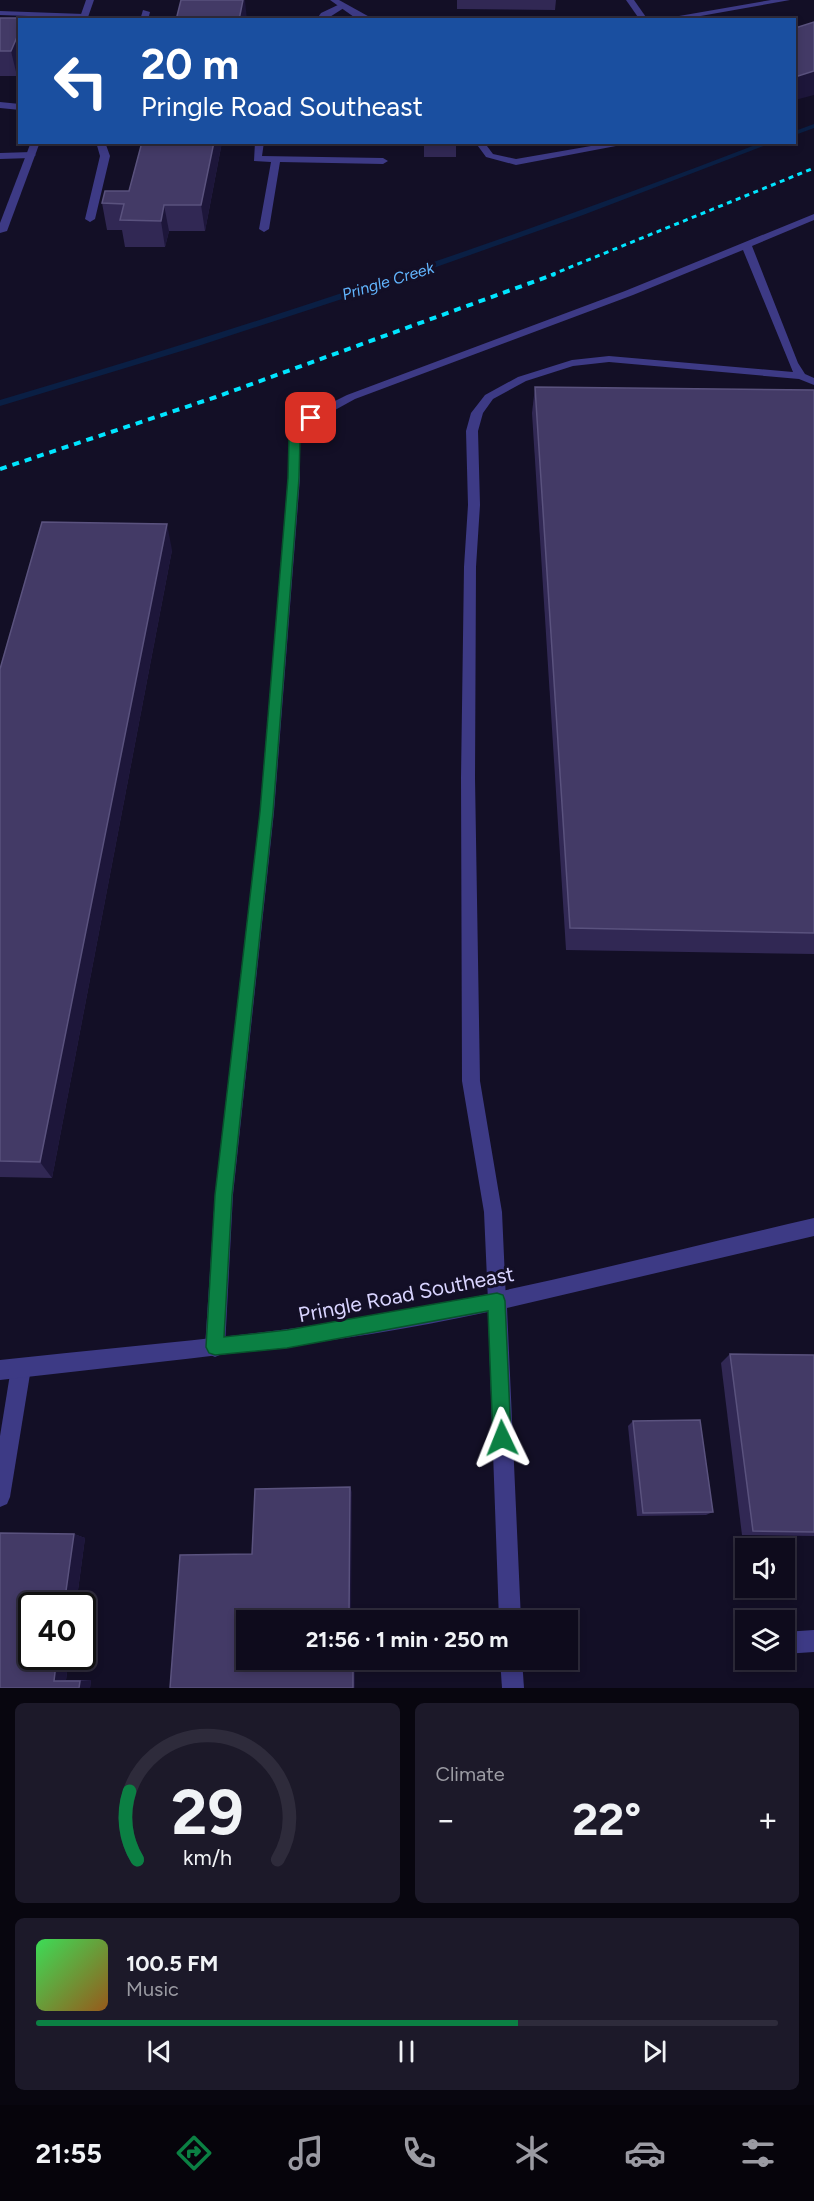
<!DOCTYPE html>
<html lang="en">
<head>
<meta charset="utf-8">
<style>
  body { margin:0; font-family:Figtree,sans-serif; background:#1c1929; color:#f1f3f6; height:100vh; display:flex; flex-direction:column; font-size:22px; white-space:nowrap }
  * { box-sizing:border-box; margin:0 }
  p { font-size:20px; color:#9b9ba3 }
  .icon { flex:none; width:33px; height:33px; fill:none; stroke:currentColor; stroke-width:2; stroke-linecap:round; stroke-linejoin:round }
  .map { position:relative; height:1688px; overflow:hidden }
  .side { display:flex; flex-direction:column; gap:15px; padding:15px; background:#08060f; flex:1 }
  .side>* { flex:none }
  .top-card { position:absolute; left:18px; top:18px; width:778px; height:126px; border-radius:0px; box-shadow:0 3px 9px #0003,0 0 0 2px #2e2b3b; background:#1a4fa0; color:#fff; overflow:hidden }
  .controls { position:absolute; left:735px; top:1538px; display:grid; gap:12px }
  .controls a { display:grid; place-items:center; width:60px; height:60px; border-radius:0px; background:#0e0b1c; box-shadow:0 3px 9px #0003,0 0 0 2px #2e2b3b; font-size:30px }
  .speed { position:absolute; left:18px; top:1592px; display:flex; gap:12px; font-size:30px; font-weight:700; text-align:center }
  .speed>* { display:grid; place-content:center; width:78px; height:78px; border-radius:50%; background:#0e0b1c; box-shadow:0 3px 9px #0003,0 0 0 2px #2e2b3b; line-height:1 }
  .speed .limit { border:3px solid #111; border-radius:9px; background:#fff; color:#111 }
  .pin { position:absolute; display:grid; place-items:center; width:51px; height:51px; color:#fff; margin:-26px; border-radius:12px; box-shadow:0 3px 9px #0006 }
  .me { position:absolute; width:66px; margin:-33px; rotate:358deg; stroke-linejoin:round; filter:drop-shadow(0 0 4px #0008) }
  .turn { display:flex; align-items:center; gap:21px; height:126px; padding:0 24px; font-size:27px }
  .turn .icon { width:78px; height:78px; stroke-width:2.5 }
  .turn b { display:block; font-size:42px; line-height:51px }
  .big { font-size:45px; font-weight:700; line-height:1.1 }
  .side .tile { flex:1; display:flex; flex-direction:column; justify-content:center; gap:9px; min-width:0; padding:0 21px; border-radius:9px; background:#1c1929 }
  .side .dial { align-items:center; gap:0 }
  .dial svg { height:156px; overflow:visible; fill:none; stroke:#2e2b3b; stroke-width:7; stroke-linecap:round; text-anchor:middle }
  .dial text { fill:#f1f3f6; stroke:none }
  .song { display:flex; align-items:center; gap:18px }
  .cover { width:72px; height:72px; border-radius:9px; background:linear-gradient(135deg,hsl(130 70% 55%),hsl(30 70% 35%)) }
  .played { height:6px; border-radius:3px; background:linear-gradient(90deg,#0b8043 65%,#2e2b3b 65%) }
  .keys { display:flex; justify-content:space-around; direction:ltr }
  .heat { display:flex; justify-content:space-between; align-items:center; font-size:33px; direction:ltr }
  .side .tiles { flex:1; display:grid; gap:15px; grid-template-columns:1fr 1fr }
  .tile:last-child { grid-column:span 2 }
  .trip { position:absolute; left:236px; top:1610px; width:342px; height:60px; border-radius:0px; background:#0e0b1c; box-shadow:0 3px 9px #0003,0 0 0 2px #2e2b3b; font-weight:700; line-height:60px; text-align:center }
  .tabs { display:flex; height:96px; justify-content:space-around; align-items:center; background:#06040b; color:#9b9ba3 }
  .tabs .icon { width:42px; height:42px }
  .tabs .current { color:#0b8043 }
  .tabs b { font-size:27px; color:#f1f3f6 }
  .map>svg:first-child { display:block }
</style>
</head>
<body>
<div class="map">
<svg width="814" height="1688" viewBox="0 0 814 1688">
  <rect width="100%" height="100%" fill="#130f26"/>
  <g fill="none" stroke-linecap="round" stroke-linejoin="round">
    <g fill="#0a1f44" fill-rule="evenodd">
      <polygon points="814,124 814,128 795,135 795,131"/>
      <path d="M763 142H774L583 215 391 283 198 346 0 406V400C258 324 512 239 763 142Z"/>
    </g>
    <g fill="#3d3a85" fill-rule="evenodd">
      <polygon points="626,0 634,0 648,20 640,20"/>
      <polygon points="340,4 347,6 325,20 316,20 321,13"/>
      <polygon points="143,10 150,12 148,20 140,20"/>
      <polygon points="0,11 84,14 88,16 84,18 0,15"/>
      <polygon points="0,102 20,104 20,110 0,108"/>
      <polygon points="96,142 105,142 110,156 95,219 90,222 85,219 100,156"/>
      <polygon points="255,142 264,142 262,156 383,158 388,161 383,164 280,162 269,229 264,232 259,229 271,162 254,161"/>
      <polygon points="475,142 484,142 493,154 516,159 614,142 637,142 516,165 486,157"/>
      <polygon points="0,153 31,152 36,155 31,158 0,159"/>
      <polygon points="814,214 814,220 752,246 798,363 805,374 814,378 814,385 799,379 609,362 573,366 526,381 493,399 483,413 478,431 480,505 476,567 475,778 480,1081 502,1212 506,1301 504,1308 497,1310 490,1308 488,1301 484,1212 462,1081 461,778 464,567 468,505 466,431 471,413 485,395 518,377 572,360 609,356 793,372 743,250 633,295 355,399 315,421 300,439 300,478 274,812 233,1195 225,1347 222,1354 215,1357 208,1354 205,1347 215,1195 260,812 288,478 290,435 307,415 347,395 625,291"/>
      <polygon points="21,1358 28,1361 31,1368 10,1497 7,1504 0,1507 0,1436 11,1368 14,1361"/>
      <polygon points="814,1630 814,1652 784,1654 784,1632"/>
    </g>
    <g fill="#3d3a85" fill-rule="evenodd">
      <polygon points="86,0 94,0 87,20 79,20"/>
      <polygon points="330,0 339,0 375,20 354,17"/>
      <polygon points="771,0 790,0 678,20 656,20"/>
      <polygon points="31,142 40,142 7,231 0,233 0,223"/>
    </g>
    <g fill="#3d3a85" fill-rule="evenodd">
      <path d="M814 1218V1236L507 1308 521 1620H499L488 1312C327 1347 164 1361 0 1380V1360C125 1346 251 1337 375 1316 522 1290 668 1252 814 1218Z"/>
      <polygon points="500,1659 522,1659 524,1688 502,1688"/>
    </g>
    <polyline stroke="#00e5ff" stroke-width="3" stroke-dasharray="5 4.5" stroke-linecap="butt" points="551,275 814,168"/>
    <polyline stroke="#00e5ff" stroke-width="4" stroke-dasharray="7 6" stroke-linecap="butt" points="0,469 216,397 555,274"/>
  </g>
  <g fill="#312854">
    <polygon points="457,0 556,0 555,10 457,9"/>
    <polygon points="0,18 25,18 17,76 0,76"/>
    <polygon points="222,142 205,231 169,231 165,247 125,247 122,230 107,230 102,203 129,191"/>
    <rect x="424" y="142" width="32" height="15"/>
    <polygon points="535,387 814,390 814,954 566,950 532,413"/>
    <polygon points="172,550 52,1178 0,1177 0,669"/>
    <polygon points="730,1354 814,1355 814,1536 742,1535 721,1363"/>
    <polygon points="633,1421 713,1512 706,1515 637,1516 628,1426"/>
    <polygon points="0,1533 74,1534 85,1538 76,1605 32,1605 32,1656 69,1656 66,1680 91,1680 90,1688 0,1688"/>
  </g>
  <g fill="#1d163a">
    <polygon points="243,0 245,0 247,20 239,20"/>
    <polygon points="20,30 20,70 17,76 11,51"/>
    <polygon points="814,71 814,95 795,100 795,77"/>
    <polygon points="214,142 222,142 205,231 201,205"/>
    <polygon points="164,205 169,231 165,247 161,221"/>
    <polygon points="167,524 172,550 52,1178 40,1162"/>
    <polygon points="350,1487 352,1492 351,1620 349,1620"/>
    <polygon points="74,1534 85,1538 76,1605 64,1605"/>
    <polygon points="57,1656 69,1656 66,1680 54,1681"/>
    <rect x="353" y="1659" width="2" height="29"/>
    <polygon points="91,1680 90,1688 79,1688 80,1681"/>
  </g>
  <g fill="#433a66" stroke="#5a527e" stroke-width="1.5">
    <polygon points="181,0 243,0 239,20 176,20"/>
    <polygon points="0,18 25,18 24,20 20,20 20,30 11,51 0,51"/>
    <polygon points="814,22 814,71 795,77 795,28"/>
    <polygon points="142,142 214,142 201,205 164,205 161,221 120,220 124,204 102,203 105,191 129,191"/>
    <polygon points="535,387 814,390 814,933 570,928"/>
    <polygon points="42,522 167,524 40,1162 0,1161 0,669"/>
    <polygon points="730,1354 814,1355 814,1532 753,1531"/>
    <polygon points="700,1420 713,1512 643,1513 633,1421"/>
    <polygon points="350,1487 349,1620 246,1620 246,1659 353,1659 353,1688 170,1688 180,1555 252,1554 255,1489"/>
    <polygon points="0,1533 74,1534 64,1605 32,1605 32,1656 57,1656 54,1681 80,1681 79,1688 0,1688"/>
  </g>
  <polygon fill="#0b8043" stroke="#07532c" stroke-width="1.5" points="311,415 316,418 300,438 299,478 273,812 232,1195 224,1337 287,1330 497,1293 503,1295 505,1301 511,1438 509,1444 502,1447 496,1444 493,1438 488,1311 287,1348 215,1355 209,1353 206,1347 215,1195 260,812 288,478 289,438 307,416"/>
  <g text-anchor="middle" dominant-baseline="central" stroke-width="6" stroke-linejoin="round" paint-order="stroke">
    <g font-size="16" font-style="italic" fill="#62b6ff" stroke="#130f26">
      <text transform="translate(388 281) rotate(-17)">Pringle Creek</text>
    </g>
    <g font-size="21" fill="#d9d4ff" stroke="#130f26">
      <text transform="translate(406 1294) rotate(-11)">Pringle Road Southeast</text>
    </g>
  </g>
</svg>
<div class="controls">
<a><svg class="icon" aria-label="sound" viewBox="0 0 24 24"><path d="M4 9h4l5-4v14l-5-4H4zM17 9q2 3 0 6"/></svg></a>
<a><svg class="icon" aria-label="layers" viewBox="0 0 24 24"><path d="M12 4l9 5-9 5-9-5zM3 14l9 5 9-5"/></svg></a>
</div>
<div class="speed"><div class="limit">40</div></div>
<div class="pin" style="left:311px;top:418px;background:#d93025"><svg class="icon" aria-label="arrive" viewBox="0 0 24 24"><path d="M6 21V4h12l-3 4 3 4H6"/></svg></div>
<svg class="me" style="left:502px;top:1438px" viewBox="-20 -20 40 40"><path d="M0-17L14 15 0 8-14 15z" fill="#0b8043" stroke="#fff" stroke-width="4"/></svg>
<div class="trip">21:56 · 1 min · 250 m</div>
<div class="top-card">
<div class="turn"><svg class="icon" aria-label="left" viewBox="0 0 24 24"><path d="M17 20v-9H6M10 6l-5 5 5 5"/></svg><div><b>20 m</b>Pringle Road Southeast</div></div>
</div>
</div>
<section class="side">
<div class="tiles">
<div class="tile dial"><svg viewBox="0 0 100 80">
<path d="M14 69A42 42 0 1 1 86 69"/>
<path d="M14 69A42 42 0 0 1 10 34" stroke="#0b8043"/>
<text x="50" y="56" font-size="32" font-weight="700">29</text>
<text x="50" y="72" font-size="11">km/h</text>
</svg></div>
<div class="tile"><p>Climate</p>
<div class="heat"><a>−</a><b class="big">22°</b><a>+</a></div>
</div>
<div class="tile">
<div class="song"><i class="cover"></i><div><b>100.5 FM</b><p>Music</p></div></div>
<div class="played"></div>
<div class="keys"><svg class="icon" aria-label="previous" viewBox="0 0 24 24"><path d="M18 5L8 12l10 7zM5 5v14"/></svg><svg class="icon" aria-label="pause" viewBox="0 0 24 24"><path d="M8 5v14M16 5v14"/></svg><svg class="icon" aria-label="next" viewBox="0 0 24 24"><path d="M6 5l10 7-10 7zM19 5v14"/></svg></div>
</div>
</div>
</section>
<nav class="tabs">
<b>21:55</b>
<svg class="icon current" aria-label="directions" viewBox="0 0 24 24"><path d="M12 3l9 9-9 9-9-9zM9 14v-3h6M13 9l2 2-2 2"/></svg>
<svg class="icon" aria-label="music" viewBox="0 0 24 24"><path d="M9 18V5l10-2v13"/><circle cx="6" cy="18" r="3"/><circle cx="16" cy="16" r="3"/></svg>
<svg class="icon" aria-label="phone" viewBox="0 0 24 24"><path d="M5 4h4l2 5-3 2q2 4 5 5l2-3 5 2v4C11 20 4 13 5 4z"/></svg>
<svg class="icon" aria-label="climate" viewBox="0 0 24 24"><path d="M12 3v18M4 7l16 10M4 17L20 7"/></svg>
<svg class="icon" aria-label="car" viewBox="0 0 24 24"><path d="M5 17H2v-5l4-1 3-4h7l3 4 3 1v5h-3M9 17h6M6 11h13"/><circle cx="7" cy="17" r="2"/><circle cx="17" cy="17" r="2"/></svg>
<svg class="icon" aria-label="filters" viewBox="0 0 24 24"><path d="M4 7h16M4 17h16"/><circle cx="9" cy="7" r="2"/><circle cx="15" cy="17" r="2"/></svg>
</nav>
</body>
</html>
